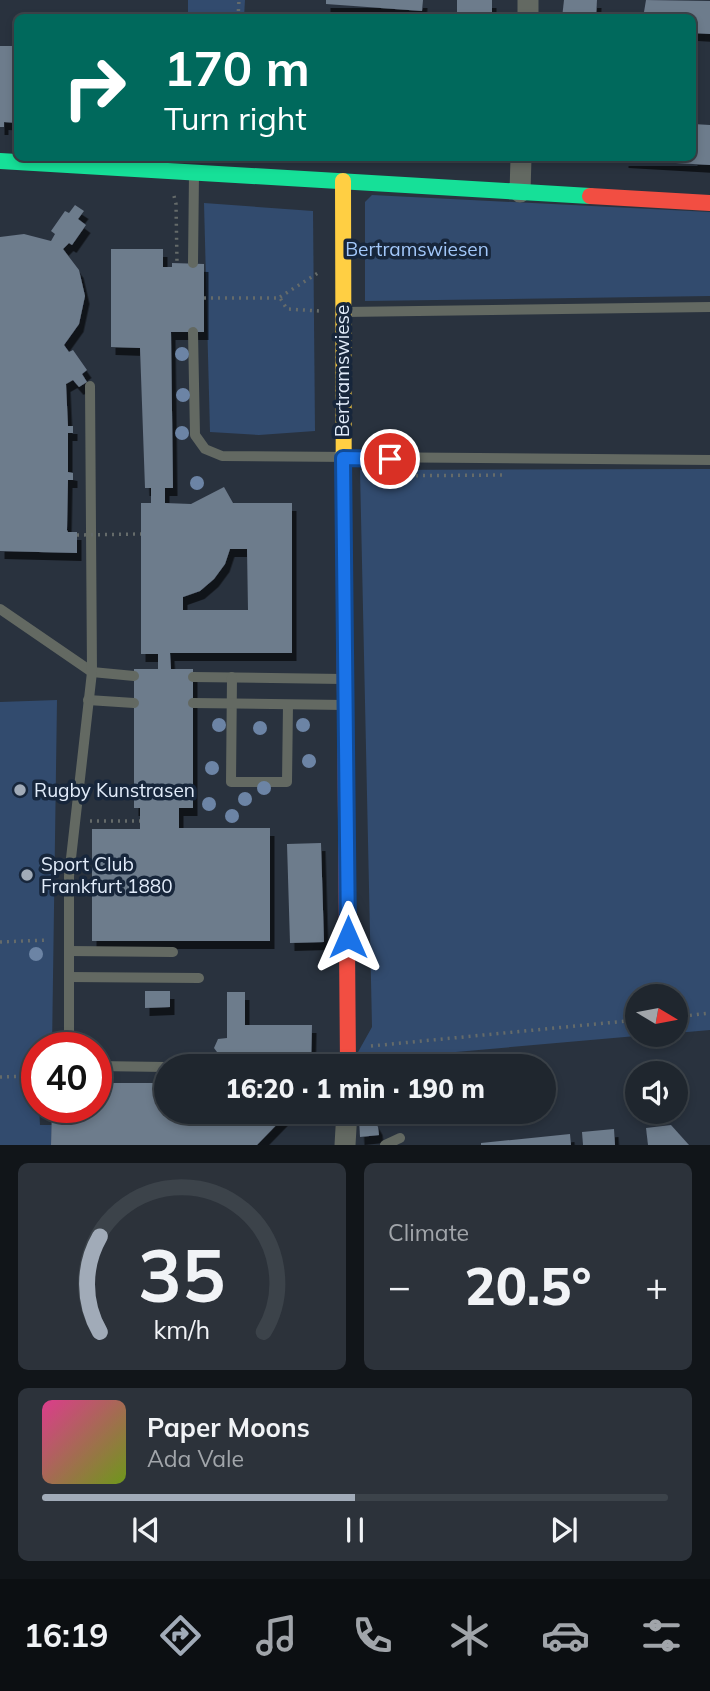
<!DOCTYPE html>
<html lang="en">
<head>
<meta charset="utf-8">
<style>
  body { margin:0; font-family:Mulish,sans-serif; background:#2c323a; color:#f1f3f6; height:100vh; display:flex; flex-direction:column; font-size:26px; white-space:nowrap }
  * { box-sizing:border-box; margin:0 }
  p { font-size:23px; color:#a1a5aa }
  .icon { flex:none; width:38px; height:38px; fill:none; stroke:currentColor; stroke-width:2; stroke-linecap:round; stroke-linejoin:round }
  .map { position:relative; height:1145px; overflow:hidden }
  .details { display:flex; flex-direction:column; gap:18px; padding:18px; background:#111519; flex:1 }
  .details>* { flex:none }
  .hud { position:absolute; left:14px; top:14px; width:682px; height:147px; border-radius:10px; box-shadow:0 4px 10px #0003,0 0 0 2px #3c434a; background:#00695c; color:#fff; overflow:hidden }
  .needle { width:46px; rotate:100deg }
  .controls { position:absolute; left:625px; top:984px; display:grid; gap:14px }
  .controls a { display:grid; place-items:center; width:63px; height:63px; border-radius:50%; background:#1f262e; box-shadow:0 4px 10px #0003,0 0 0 2px #3c434a; font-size:35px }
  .speed { position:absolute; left:21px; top:1032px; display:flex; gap:14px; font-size:35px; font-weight:700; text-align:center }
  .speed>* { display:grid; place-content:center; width:91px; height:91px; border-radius:50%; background:#1f262e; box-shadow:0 4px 10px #0003,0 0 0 2px #3c434a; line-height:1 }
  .speed .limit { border:10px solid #d22; background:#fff; color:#111 }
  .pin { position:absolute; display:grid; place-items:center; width:60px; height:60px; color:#fff; margin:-30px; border:4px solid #fff; border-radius:50%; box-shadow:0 2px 7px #0007 }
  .me { position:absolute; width:77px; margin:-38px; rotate:0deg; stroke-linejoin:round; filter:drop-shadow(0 0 5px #0008) }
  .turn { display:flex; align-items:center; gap:24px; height:147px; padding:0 35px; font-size:32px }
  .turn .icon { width:91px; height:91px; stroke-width:2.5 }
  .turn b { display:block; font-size:49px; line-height:60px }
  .big { font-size:52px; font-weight:800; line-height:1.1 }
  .details .card { flex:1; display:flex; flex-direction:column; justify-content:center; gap:10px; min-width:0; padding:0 24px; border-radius:10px; background:#2c323a }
  .details .dial { align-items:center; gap:0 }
  .dial svg { height:182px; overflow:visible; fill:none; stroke:#3c434a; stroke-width:7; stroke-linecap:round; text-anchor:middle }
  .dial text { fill:#f1f3f6; stroke:none }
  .song { display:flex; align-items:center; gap:21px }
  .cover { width:84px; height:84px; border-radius:10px; background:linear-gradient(135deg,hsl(330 70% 55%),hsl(80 70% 35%)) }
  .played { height:7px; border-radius:4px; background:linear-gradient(90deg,#a1abb8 50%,#3c434a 50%) }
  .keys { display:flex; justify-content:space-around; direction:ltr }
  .heat { display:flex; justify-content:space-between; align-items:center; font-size:38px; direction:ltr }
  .details .tiles { flex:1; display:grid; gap:18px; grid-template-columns:1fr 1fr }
  .card:last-child { grid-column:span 2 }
  .trip { position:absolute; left:154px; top:1054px; width:402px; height:70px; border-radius:35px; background:#1f262e; box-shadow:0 4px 10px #0003,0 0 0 2px #3c434a; font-weight:800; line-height:70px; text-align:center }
  .menu { display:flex; height:112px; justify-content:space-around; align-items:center; background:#0c0f12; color:#a1a5aa }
  .menu .icon { width:49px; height:49px }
  .menu .on { color:#a1abb8 }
  .menu b { font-size:32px; color:#f1f3f6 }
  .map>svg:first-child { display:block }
</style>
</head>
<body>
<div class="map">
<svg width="710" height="1145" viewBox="0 0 710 1145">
  <defs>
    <filter id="shadow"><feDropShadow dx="4.5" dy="8" stdDeviation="0" flood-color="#0009"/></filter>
  </defs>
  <rect width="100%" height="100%" fill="#29323e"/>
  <g fill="#324b6e">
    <polygon points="188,0 245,0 244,17 188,17"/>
    <polygon points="372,195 710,212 710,296 365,301 365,202"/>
    <polygon points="204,203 313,211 315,431 259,435 210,432"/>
    <polygon points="710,469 710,1030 676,1033 676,996 637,996 637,1034 659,1034 353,1061 372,1027 360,470"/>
    <polygon points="57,700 52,1048 37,1048 37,1108 39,1108 40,1125 52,1125 51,1145 0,1145 0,702"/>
  </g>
  <g fill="#6d7b8c" fill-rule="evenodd" filter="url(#shadow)">
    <polygon points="326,0 423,0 422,11 326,4"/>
    <rect x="457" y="0" width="35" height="18"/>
    <polygon points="564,0 597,0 596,18 562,18"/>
    <polygon points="646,0 710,1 710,34 693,33 693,18 643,18"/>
    <polygon points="0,46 18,46 18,123 4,122 4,127 0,127"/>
    <polygon points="693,124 710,125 710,165 624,160 624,158 693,158"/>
    <polygon points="75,205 84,211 78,219 86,225 72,245 69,243 63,249 79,270 85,296 79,324 64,345 69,352 73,350 87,370 82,374 87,382 79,387 73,380 66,384 68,426 73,426 73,433 68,433 68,472 73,473 73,480 68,480 67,530 68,532 77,532 77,553 0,551 0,237 24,234 51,241 55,234 51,231 65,211 69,213"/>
    <path d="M111 249H163V267H172V263L204 264V332H171L173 488H165V503L191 504 224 487 233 503H292V653H170L171 669H193V808H179V828H270V941H92V829H140V808H134V669H158V654H141V503H151V488H145L140 348 111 347ZM230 549H247L248 610H183V597L200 591 214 579 225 564Z"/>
    <polygon points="321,843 324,942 290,943 287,844"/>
    <polygon points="145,991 170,991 170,1007 145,1008"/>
    <polygon points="227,992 245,992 245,1025 312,1025 311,1066 228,1066 228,1056 220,1056 214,1048 218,1039 227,1038"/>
    <polygon points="96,1083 166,1083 166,1111 282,1111 286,1115 257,1145 51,1145 52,1108 96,1108"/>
    <polygon points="365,1118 374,1120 378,1127 379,1135 360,1137 359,1119"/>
    <polygon points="671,1125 689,1145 648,1145 646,1128"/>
    <polygon points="614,1129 615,1145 583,1145 582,1132"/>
    <polygon points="570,1134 571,1145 481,1145 481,1143"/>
  </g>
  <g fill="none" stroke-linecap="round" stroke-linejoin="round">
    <g stroke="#656b6a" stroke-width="3.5" stroke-dasharray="2 5" stroke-linecap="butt">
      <polyline points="238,18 239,0"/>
      <polyline points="174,196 176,204 177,263"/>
      <polyline points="280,297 318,273"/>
      <polyline points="204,298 280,298 287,309 320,311"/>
      <polyline points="367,476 506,475"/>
      <polyline points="90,821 140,821"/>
      <polyline points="0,942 48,940"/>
      <polyline points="676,1017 710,1013"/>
      <polyline points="371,1046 637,1020"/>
      <polyline points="0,1077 32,1076"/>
    </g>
    <g stroke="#636962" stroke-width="10">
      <polyline points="193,263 194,174"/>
      <polyline points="345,312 710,307"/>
      <polyline points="193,332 195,435 205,449 222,456 710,460"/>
      <polyline points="0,609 92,672 134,676"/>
      <polyline points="193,677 343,679"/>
      <polyline points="232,677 231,782 287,782 288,705"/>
      <polyline points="88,700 134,703"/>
      <polyline points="193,703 344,705"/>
      <polyline points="69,951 173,952"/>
      <polyline points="69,977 199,978"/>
      <polyline points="69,1048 69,876 92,672 90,386"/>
      <polyline points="96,1066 166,1067"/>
      <polyline points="385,1145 400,1138"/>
    </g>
    <g stroke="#636962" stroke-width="21">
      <polyline points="528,18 528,0"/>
      <polyline points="520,192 521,158"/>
      <polyline points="345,1145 347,1111"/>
    </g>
    <polyline stroke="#16e098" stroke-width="16" points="0,161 590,196"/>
    <polyline stroke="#ffcf43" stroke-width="16" points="343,181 344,572"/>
    <g stroke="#f24e42" stroke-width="16">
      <polyline points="590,196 710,203"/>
      <polyline points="344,572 348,1066"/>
    </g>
    <polyline stroke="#656b6a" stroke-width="3.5" stroke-dasharray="2 5" stroke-linecap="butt" points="77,535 141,534"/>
  </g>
  <g fill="#6c84a5">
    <circle cx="182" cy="354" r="7"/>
    <circle cx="183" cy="395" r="7"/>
    <circle cx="182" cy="433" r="7"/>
    <circle cx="197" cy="483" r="7"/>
    <circle cx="219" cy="725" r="7"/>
    <circle cx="303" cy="725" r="7"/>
    <circle cx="260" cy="728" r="7"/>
    <circle cx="309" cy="761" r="7"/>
    <circle cx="212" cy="768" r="7"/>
    <circle cx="264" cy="788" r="7"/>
    <circle cx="245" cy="799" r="7"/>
    <circle cx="209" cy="804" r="7"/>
    <circle cx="232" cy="816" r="7"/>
    <circle cx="36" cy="954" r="7"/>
  </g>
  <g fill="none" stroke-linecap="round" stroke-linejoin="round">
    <g stroke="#114b97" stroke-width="18">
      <polyline id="route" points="348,937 343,458 390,459"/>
    </g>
    <use href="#route" stroke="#1a73e8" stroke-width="12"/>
  </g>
  <g fill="#a1abb8" stroke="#17263b" stroke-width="2.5">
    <circle cx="20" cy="790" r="7"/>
    <circle cx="27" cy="875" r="7"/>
  </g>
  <g text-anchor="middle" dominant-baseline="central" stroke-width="7" stroke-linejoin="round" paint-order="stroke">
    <g font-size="19" fill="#a2c7f9" stroke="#17263b">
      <text x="417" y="249">Bertramswiesen</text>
    </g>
    <g font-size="19" fill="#e2ecfa" stroke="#17263b">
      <text transform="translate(342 371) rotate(-90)">Bertramswiese</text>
    </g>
    <g font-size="19" fill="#e2ecfa" stroke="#17263b" text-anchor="start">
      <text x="34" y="790">Rugby Kunstrasen</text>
      <text x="41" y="864">Sport Club<tspan x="41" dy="22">Frankfurt 1880</tspan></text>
    </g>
  </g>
</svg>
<div class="controls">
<a><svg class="needle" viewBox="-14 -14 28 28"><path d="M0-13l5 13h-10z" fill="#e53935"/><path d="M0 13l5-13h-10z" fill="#a1a5aa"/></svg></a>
<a><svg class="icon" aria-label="sound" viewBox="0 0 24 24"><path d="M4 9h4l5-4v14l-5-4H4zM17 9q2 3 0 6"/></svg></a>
</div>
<div class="speed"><div class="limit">40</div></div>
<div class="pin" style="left:390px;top:459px;background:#d93025"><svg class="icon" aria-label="arrive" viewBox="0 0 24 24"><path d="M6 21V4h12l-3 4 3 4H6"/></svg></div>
<svg class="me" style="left:348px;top:937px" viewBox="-20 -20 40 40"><path d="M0-17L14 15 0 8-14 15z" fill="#1a73e8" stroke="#fff" stroke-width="4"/></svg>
<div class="trip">16:20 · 1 min · 190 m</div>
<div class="hud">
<div class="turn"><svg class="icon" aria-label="right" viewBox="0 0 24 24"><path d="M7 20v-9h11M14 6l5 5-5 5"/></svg><div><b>170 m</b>Turn right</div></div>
</div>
</div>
<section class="details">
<div class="tiles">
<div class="card dial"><svg viewBox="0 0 100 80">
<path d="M14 69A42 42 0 1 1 86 69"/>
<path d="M14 69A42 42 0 0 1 14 27" stroke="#a1abb8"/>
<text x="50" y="56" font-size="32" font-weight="700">35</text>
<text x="50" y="72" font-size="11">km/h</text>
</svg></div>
<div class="card"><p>Climate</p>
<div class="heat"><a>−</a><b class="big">20.5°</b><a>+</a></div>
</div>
<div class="card">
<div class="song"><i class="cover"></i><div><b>Paper Moons</b><p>Ada Vale</p></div></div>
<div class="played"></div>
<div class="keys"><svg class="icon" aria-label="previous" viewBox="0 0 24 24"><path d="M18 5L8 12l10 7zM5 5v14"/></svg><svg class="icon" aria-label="pause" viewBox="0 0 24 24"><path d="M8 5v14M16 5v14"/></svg><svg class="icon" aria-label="next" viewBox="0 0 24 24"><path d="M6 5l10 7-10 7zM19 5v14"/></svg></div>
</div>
</div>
</section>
<nav class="menu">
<b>16:19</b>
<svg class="icon on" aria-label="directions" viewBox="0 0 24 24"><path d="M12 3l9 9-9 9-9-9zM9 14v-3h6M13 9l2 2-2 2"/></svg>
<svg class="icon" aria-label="music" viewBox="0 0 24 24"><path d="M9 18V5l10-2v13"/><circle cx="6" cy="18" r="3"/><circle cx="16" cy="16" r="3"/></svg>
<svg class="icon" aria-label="phone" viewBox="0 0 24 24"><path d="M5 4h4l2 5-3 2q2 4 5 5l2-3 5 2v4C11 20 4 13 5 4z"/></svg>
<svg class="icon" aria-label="climate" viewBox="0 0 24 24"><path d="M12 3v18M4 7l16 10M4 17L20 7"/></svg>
<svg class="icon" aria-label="car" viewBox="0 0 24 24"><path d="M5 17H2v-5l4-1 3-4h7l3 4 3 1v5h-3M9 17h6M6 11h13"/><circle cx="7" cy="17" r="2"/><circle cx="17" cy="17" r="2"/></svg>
<svg class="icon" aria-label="filters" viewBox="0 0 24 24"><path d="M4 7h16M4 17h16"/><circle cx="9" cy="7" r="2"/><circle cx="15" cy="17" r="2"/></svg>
</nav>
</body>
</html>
